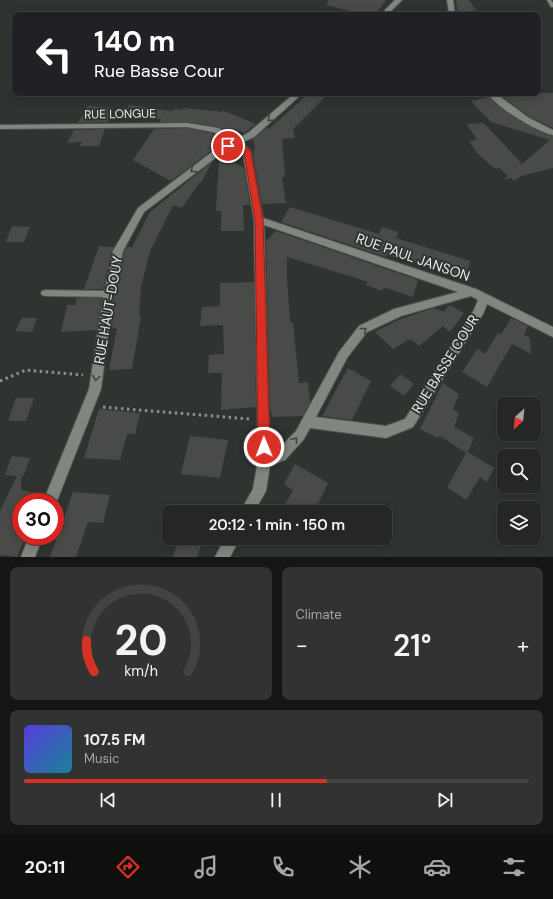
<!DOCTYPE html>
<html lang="en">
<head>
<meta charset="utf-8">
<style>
  body { margin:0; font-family:"DM Sans",sans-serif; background:#303331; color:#f1f3f6; height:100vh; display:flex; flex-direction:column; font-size:15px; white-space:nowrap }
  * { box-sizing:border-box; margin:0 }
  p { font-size:13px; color:#a3a5a6 }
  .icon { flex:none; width:22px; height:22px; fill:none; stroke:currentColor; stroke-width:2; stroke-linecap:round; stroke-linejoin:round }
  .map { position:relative; height:557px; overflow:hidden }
  .side { display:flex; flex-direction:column; gap:10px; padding:10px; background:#141514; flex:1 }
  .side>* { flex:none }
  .banner { position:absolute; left:12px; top:12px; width:529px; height:84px; border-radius:8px; box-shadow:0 2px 10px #0003,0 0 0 1px #414441; background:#202124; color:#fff; overflow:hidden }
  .needle { width:26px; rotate:207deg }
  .fabs { position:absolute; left:497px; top:397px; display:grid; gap:8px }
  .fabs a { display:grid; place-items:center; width:44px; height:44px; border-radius:8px; background:#242724; box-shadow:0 2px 10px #0003,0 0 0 1px #414441; font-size:20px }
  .speed { position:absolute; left:12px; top:493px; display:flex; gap:8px; font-size:20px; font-weight:700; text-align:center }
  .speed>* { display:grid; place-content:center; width:52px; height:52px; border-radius:50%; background:#242724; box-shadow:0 2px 10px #0003,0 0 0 1px #414441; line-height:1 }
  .speed .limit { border:6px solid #d22; background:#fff; color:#111 }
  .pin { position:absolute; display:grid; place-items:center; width:34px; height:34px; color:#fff; margin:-17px; border:2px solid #fff; border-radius:50%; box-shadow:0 1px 4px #0007 }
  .me { position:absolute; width:44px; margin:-22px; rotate:359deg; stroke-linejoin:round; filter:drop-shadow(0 0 3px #0008) }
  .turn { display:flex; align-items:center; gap:14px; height:84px; padding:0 16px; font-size:18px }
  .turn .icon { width:52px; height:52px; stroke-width:2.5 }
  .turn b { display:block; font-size:28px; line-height:34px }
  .big { font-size:30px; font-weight:600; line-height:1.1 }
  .side .tile { flex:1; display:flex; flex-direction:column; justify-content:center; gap:6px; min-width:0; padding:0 14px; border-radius:8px; background:#303331 }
  .side .dial { align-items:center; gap:0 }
  .dial svg { height:104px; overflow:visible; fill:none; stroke:#414441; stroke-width:7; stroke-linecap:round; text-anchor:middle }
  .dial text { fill:#f1f3f6; stroke:none }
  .song { display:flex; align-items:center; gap:12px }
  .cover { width:48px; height:48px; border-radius:6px; background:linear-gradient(135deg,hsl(250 70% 55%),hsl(190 70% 35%)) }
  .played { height:4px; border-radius:2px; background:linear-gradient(90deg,#d93025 60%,#414441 60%) }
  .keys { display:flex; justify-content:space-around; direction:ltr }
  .heat { display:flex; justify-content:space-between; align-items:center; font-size:22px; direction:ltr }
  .side .tiles { flex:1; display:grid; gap:10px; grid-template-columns:1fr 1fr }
  .tile:last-child { grid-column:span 2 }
  .trip { position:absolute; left:162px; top:505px; width:230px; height:40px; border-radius:8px; background:#242724; box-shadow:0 2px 10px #0003,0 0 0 1px #414441; font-weight:600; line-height:40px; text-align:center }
  .tab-bar { display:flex; height:64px; justify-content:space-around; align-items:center; background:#0e100e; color:#a3a5a6 }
  .tab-bar .icon { width:28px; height:28px }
  .tab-bar .active { color:#d93025 }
  .tab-bar b { font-size:18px; color:#f1f3f6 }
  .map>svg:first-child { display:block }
</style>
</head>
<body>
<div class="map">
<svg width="553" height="557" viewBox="0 0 553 557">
  <rect width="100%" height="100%" fill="#303430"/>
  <g fill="#484b47">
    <polygon points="328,0 386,0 375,15 367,15 327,5"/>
    <polygon points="456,0 469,0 479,15 458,15"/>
    <polygon points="309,93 329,93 293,129 295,138 282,139 285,177 282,177 286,203 262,204 253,154 255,147 253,139 266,128 269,129"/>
    <polygon points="508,93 553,93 553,128 530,117 500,95"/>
    <polygon points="489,97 517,119 536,130 553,136 553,168 521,176 514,181 511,178 503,180 508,176 500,168 495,169 477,153 469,141 477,140 467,124 484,123 522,164 550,140 491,122 471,101"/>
    <polygon points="129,105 173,111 174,109 183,110 184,108 222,112 222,110 256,124 244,133 235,129 230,133 218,127 187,122 159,122 161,119 121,119"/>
    <polygon points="88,106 113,108 108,122 78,123"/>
    <polygon points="187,128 212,133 222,139 209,148 212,150 171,181 133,160 154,129"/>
    <polygon points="105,129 99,146 80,146 82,142 67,143 74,130"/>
    <polygon points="222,155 244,168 250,205 243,205 244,231 221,231 221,211 216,211 219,157"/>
    <polygon points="212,162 201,183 200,182 182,208 173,205 150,251 141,287 139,316 141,316 132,369 109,370 117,328 110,329 114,298 124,252 127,247 132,247 150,212"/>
    <polygon points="290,207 379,234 382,227 398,232 396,238 470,261 466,277 387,255 386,257 281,222"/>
    <polygon points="12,226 30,227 24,242 6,242"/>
    <polygon points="276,231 418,280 413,297 383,287 382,291 366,285 368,282 356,278 287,257 287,278 290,322 293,323 299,383 308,382 310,403 303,416 272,417 270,407 266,241"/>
    <polygon points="99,246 114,247 112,251 103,289 84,289"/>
    <polygon points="254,282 256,407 221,410 222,373 208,373 209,355 224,354 223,325 200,326 202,307 220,306 220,283"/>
    <polygon points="77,298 101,298 97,330 61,332 67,305 75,305"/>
    <polygon points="450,305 464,313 450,332 443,326 419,346 410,339 393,349 375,332 398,320 434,308 444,312"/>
    <polygon points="22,318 37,318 32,332 15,331"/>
    <polygon points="511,318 528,326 524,335 530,338 531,354 512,344 487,387 462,372 477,349 485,354 498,333 501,335"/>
    <polygon points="348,368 371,381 352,420 322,416"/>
    <polygon points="400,374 414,384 404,396 390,386"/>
    <polygon points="443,383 459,394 453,409 459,413 454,427 474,438 468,452 494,468 487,482 480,477 466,500 447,487 466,453 440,436 438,438 420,429"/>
    <polygon points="16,398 34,398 26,421 8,421"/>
    <polygon points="99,409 140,413 135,434 127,434 120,460 84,458"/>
    <polygon points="190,436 228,440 220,478 181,474"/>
    <polygon points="12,456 30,458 23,477 21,476 21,490 44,495 42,502 21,502 21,536 26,536 17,557 0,555 0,511 17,476 5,475"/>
    <polygon points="295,464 328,483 318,504 316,503 311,512 296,512 285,505 293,490 284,484"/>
    <polygon points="73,492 110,495 103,523 88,522 76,557 50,557"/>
    <polygon points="179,538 204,538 197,557 173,557"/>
  </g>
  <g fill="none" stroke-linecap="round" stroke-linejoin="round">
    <g stroke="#4e524e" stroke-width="2">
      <g id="lane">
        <polygon points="547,0 551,0 553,3 553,7 551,7"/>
        <polygon points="45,290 108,291 111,292 112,294 111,296 108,297 45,296 42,295 41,293 42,291"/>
      </g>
    </g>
    <g stroke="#4e524e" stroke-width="2">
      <g id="street">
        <polygon points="395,0 402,0 387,15 380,15"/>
        <polygon points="447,0 453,0 455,15 449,15"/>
        <path d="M295 93H303L254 137 243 142 251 152 263 218 476 289 553 327V337L487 304 483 314 413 427 386 438 310 428 304 439 285 460 270 465 266 491 254 512H240L253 489 258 460 254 220 243 153 237 145 222 153 144 212 123 251 113 298 101 389 55 506V502H43L89 389 103 298 113 251 138 208 216 149 231 142 213 132 187 127 0 129V125L187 123 218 128 238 138 248 133ZM264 225 458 292 394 309 359 326 339 352 296 431 277 451 270 452ZM471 296 478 300 474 310 405 419 386 426 316 417 347 358 367 332 401 316Z"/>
        <path d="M487 93H495L529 118 553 130V135C535 131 498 108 487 93Z"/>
        <polygon points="29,536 43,536 35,557 21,557"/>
        <polygon points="225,538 240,538 230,557 215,557"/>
      </g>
    </g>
    <g stroke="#8c8f8c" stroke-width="3" stroke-dasharray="2.5 3.5" stroke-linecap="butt">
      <polyline points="0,381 26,370 83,375"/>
      <polyline points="103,407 249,419"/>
    </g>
    <use href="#lane" fill="#828681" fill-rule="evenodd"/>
    <use href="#street" fill="#828681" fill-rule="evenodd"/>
  </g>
  <defs><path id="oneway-chevron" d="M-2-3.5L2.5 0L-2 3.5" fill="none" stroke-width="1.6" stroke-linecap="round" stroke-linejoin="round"/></defs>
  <g stroke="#404440">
    <use href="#oneway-chevron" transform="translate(270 119) rotate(139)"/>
    <use href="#oneway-chevron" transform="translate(193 170) rotate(144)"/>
    <use href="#oneway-chevron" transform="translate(364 330) rotate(-39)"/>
    <use href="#oneway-chevron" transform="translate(96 378) rotate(98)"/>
    <use href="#oneway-chevron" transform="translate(295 440) rotate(-49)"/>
  </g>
  <polygon fill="#d93025" stroke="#8d1f18" points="238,139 240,140 251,152 263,220 270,447 268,450 264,452 260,450 258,447 255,220 244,153 237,145 228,149 224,146"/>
  <g text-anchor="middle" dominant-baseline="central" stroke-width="4" stroke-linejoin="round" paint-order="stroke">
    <g font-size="12" fill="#e8eae7" stroke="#303430">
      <text transform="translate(120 114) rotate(-1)">RUE LONGUE</text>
    </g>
    <g font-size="14" fill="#e8eae7" stroke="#303430">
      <text transform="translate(413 257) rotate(19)">RUE PAUL JANSON</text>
      <text transform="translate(108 310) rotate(-80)">RUE HAUT-DOUY</text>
      <text transform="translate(445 364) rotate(-58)">RUE BASSE COUR</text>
    </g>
  </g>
</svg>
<div class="fabs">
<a><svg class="needle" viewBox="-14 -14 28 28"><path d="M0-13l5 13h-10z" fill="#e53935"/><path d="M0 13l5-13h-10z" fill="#a3a5a6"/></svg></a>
<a><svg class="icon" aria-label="search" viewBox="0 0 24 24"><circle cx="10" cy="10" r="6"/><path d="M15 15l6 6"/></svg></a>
<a><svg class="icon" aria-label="layers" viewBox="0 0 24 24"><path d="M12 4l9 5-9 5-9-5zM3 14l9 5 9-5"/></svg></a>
</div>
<div class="speed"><div class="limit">30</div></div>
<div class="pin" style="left:228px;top:146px;background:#d93025"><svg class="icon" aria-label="arrive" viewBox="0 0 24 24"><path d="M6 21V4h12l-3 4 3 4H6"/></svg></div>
<svg class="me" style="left:264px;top:447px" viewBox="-20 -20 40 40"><circle r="17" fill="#d93025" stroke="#fff" stroke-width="3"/><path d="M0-11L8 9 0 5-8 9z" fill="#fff"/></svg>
<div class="trip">20:12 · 1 min · 150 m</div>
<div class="banner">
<div class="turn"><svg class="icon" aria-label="left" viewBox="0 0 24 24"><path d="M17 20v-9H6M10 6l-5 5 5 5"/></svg><div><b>140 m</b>Rue Basse Cour</div></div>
</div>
</div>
<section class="side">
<div class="tiles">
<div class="tile dial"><svg viewBox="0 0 100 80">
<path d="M14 69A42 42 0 1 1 86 69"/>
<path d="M14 69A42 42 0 0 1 8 45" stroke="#d93025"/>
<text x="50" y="56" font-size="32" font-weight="700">20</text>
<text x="50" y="72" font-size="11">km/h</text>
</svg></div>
<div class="tile"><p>Climate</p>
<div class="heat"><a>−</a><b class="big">21°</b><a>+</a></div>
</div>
<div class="tile">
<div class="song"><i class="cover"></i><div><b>107.5 FM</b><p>Music</p></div></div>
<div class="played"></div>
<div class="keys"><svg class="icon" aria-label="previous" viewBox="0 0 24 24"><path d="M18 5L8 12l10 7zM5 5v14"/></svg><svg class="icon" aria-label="pause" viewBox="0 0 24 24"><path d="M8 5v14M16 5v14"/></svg><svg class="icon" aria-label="next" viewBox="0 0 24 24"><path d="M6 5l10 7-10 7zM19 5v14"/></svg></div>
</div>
</div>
</section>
<nav class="tab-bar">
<b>20:11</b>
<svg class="icon active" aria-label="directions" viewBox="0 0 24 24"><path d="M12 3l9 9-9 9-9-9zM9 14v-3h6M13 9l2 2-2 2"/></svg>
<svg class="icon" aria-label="music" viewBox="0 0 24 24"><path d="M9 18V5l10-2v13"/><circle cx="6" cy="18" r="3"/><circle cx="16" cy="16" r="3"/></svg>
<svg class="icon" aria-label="phone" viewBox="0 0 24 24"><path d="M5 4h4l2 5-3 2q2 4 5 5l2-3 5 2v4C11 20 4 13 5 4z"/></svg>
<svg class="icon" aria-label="climate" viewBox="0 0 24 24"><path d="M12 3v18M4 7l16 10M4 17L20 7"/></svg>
<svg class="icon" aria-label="car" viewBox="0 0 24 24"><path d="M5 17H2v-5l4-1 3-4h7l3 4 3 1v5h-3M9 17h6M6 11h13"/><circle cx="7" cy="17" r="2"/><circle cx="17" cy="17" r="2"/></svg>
<svg class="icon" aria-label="filters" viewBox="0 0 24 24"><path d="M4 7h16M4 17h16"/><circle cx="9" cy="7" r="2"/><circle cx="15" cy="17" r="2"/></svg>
</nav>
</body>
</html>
